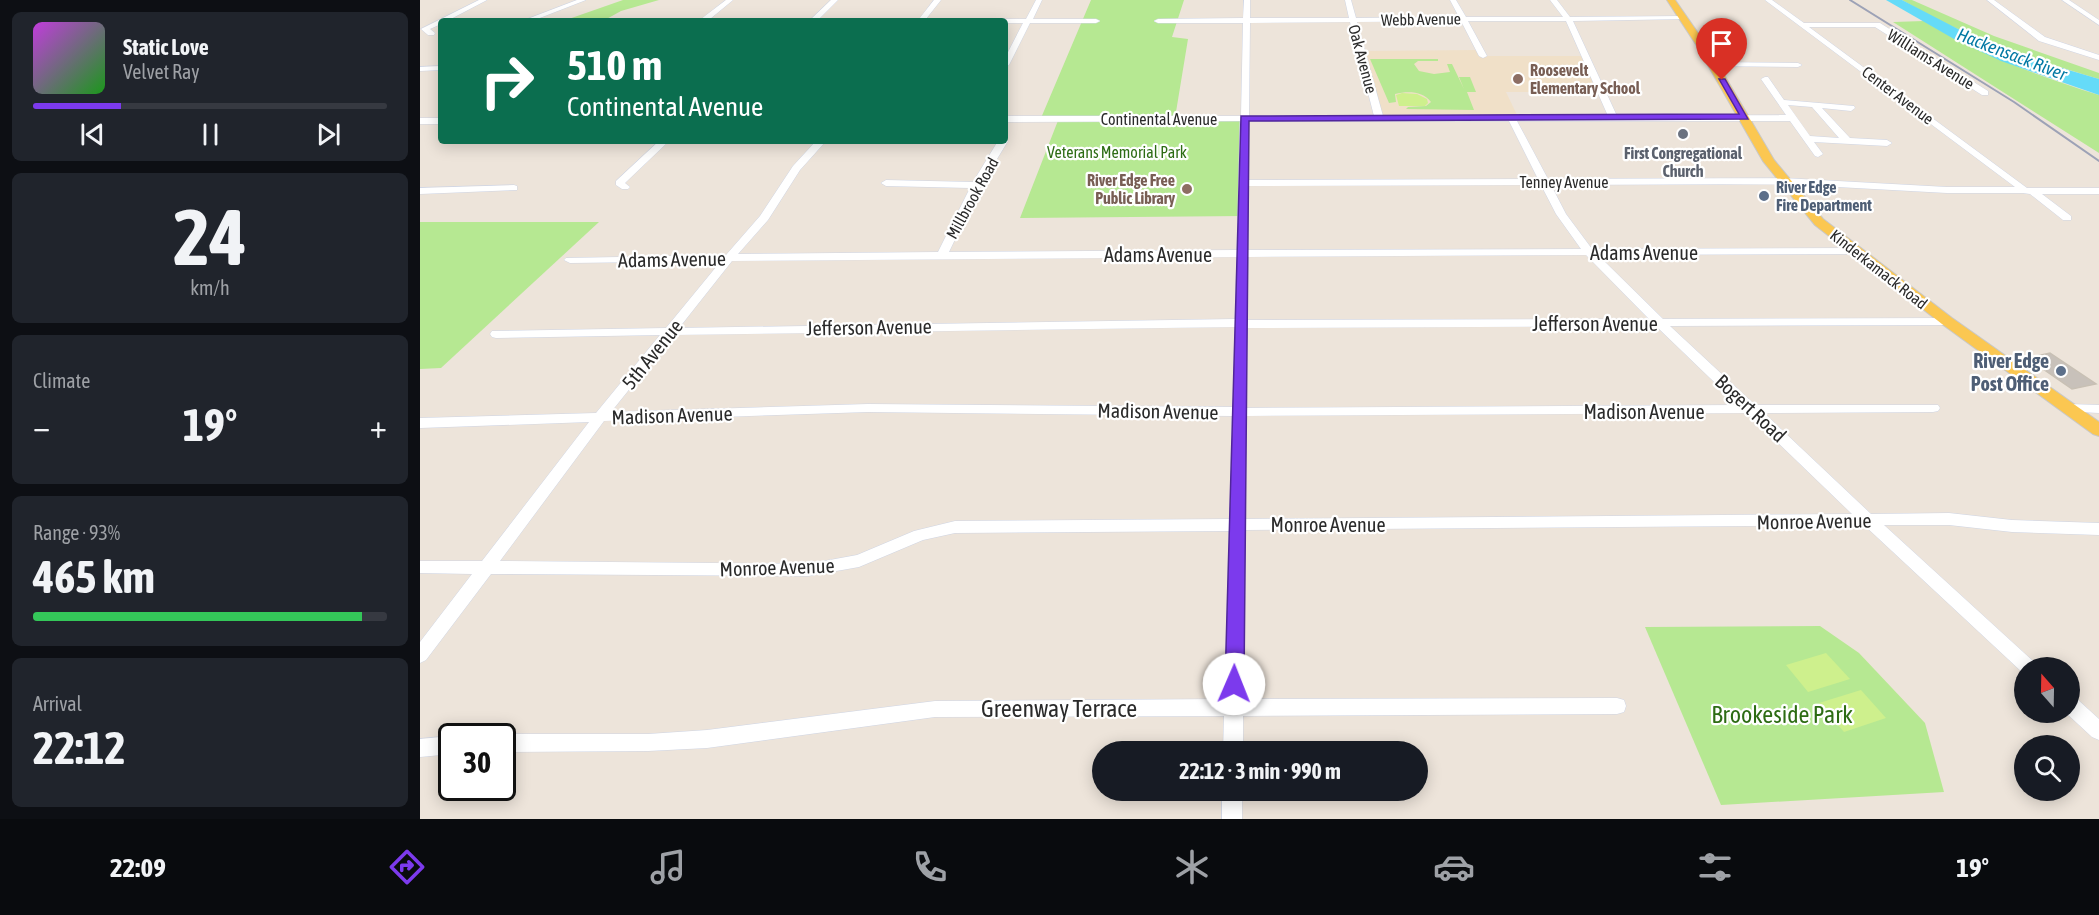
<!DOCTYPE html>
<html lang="en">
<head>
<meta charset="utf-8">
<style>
  body { margin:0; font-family:"Asap Condensed",sans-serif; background:#20242c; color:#f1f3f6; height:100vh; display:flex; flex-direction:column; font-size:22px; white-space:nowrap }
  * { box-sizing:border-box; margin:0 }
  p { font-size:20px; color:#9ea1a6 }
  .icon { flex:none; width:33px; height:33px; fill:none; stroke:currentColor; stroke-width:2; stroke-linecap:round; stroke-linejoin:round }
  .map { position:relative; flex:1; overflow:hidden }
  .panel { display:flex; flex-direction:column; gap:12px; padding:12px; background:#0d0f14; width:420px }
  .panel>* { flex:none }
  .top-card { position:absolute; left:18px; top:18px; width:570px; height:126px; border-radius:6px; box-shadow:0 3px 15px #0003; background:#0b6e4f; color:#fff; overflow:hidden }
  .needle { width:39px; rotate:340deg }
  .controls { position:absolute; left:1594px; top:657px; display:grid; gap:12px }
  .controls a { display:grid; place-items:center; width:66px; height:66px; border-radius:50%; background:#171b24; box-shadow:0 3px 15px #0003; font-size:30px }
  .speed { position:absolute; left:18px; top:723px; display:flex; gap:12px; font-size:30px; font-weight:700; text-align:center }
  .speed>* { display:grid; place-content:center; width:78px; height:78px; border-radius:50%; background:#171b24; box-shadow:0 3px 15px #0003; line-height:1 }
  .speed .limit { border:3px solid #111; border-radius:9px; background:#fff; color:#111 }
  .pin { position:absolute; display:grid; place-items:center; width:51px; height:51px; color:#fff; margin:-62px -26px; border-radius:50% 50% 50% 0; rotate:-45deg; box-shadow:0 0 6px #0007 }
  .pin .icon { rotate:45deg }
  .me { position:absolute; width:66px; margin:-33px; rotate:1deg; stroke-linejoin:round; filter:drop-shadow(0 0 4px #0008) }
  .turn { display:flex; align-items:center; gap:21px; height:126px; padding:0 30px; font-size:27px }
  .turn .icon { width:78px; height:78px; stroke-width:2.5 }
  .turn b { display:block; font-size:42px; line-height:51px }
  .big { font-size:45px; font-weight:700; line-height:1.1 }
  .panel .widget { flex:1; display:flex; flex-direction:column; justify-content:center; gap:9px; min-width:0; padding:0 21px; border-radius:9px; background:#20242c }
  .panel .dial { align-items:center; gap:0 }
  .dial b { font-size:78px; line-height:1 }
  .song { display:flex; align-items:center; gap:18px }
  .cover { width:72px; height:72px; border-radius:9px; background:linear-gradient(135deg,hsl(290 70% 55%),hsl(120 70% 35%)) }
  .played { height:6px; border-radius:3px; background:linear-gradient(90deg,#7c3aed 25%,#363941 25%) }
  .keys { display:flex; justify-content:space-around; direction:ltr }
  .heat { display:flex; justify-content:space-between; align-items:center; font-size:33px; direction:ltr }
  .charge { height:9px; border-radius:4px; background:linear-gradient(90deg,#34c759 93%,#363941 0) }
  .trip { position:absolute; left:672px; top:741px; width:336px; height:60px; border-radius:30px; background:#171b24; box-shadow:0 3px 15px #0003; font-weight:700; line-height:60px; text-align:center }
  .tabs { display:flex; height:96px; justify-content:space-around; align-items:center; background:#090b0e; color:#9ea1a6 }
  .tabs .icon { width:42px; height:42px }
  .tabs .on { color:#7c3aed }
  .tabs b { font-size:27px; color:#f1f3f6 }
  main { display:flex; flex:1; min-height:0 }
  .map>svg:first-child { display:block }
</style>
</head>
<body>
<main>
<section class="panel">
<div class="widget">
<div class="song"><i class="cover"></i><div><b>Static Love</b><p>Velvet Ray</p></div></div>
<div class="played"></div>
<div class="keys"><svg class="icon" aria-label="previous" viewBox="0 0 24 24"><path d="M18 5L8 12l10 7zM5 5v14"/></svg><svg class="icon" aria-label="pause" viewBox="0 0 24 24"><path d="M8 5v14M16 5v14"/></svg><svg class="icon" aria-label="next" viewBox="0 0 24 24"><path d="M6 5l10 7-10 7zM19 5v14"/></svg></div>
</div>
<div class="widget dial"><b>24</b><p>km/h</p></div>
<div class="widget"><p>Climate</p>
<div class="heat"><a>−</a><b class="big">19°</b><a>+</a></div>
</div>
<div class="widget"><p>Range · 93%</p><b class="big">465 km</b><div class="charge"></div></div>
<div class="widget"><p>Arrival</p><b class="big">22:12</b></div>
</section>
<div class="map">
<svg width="1679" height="819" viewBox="0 0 1679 819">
  <rect width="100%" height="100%" fill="#ede4da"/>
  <polygon fill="#f0e0c8" points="1059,50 1063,56 1168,56 1183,92 1086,92 1098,117 959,118 941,51"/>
  <g fill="#b6e892">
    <polygon points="203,0 239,0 201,11 183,21 143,21"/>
    <polygon points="671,0 764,0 752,37 768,39 755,118 824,118 824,216 600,218 639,118 621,118"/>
    <path d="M1482 0H1492L1574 36 1679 73V79C1611 59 1544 37 1482 0Z"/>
    <path d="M1504 21C1559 54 1618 76 1679 95V153L1473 22Z"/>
    <path d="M950 59H1018V61H998L994 64 999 71 1014 74 1030 72 1027 64H1032L1044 89 1039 77H1050L1056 92H1047L1054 110 986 109 988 107 1006 106 1011 102C1003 91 988 91 975 94L976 102 969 103Z"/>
    <polygon points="0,222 179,222 21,368 0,369"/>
    <polygon points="1400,626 1439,653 1505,723 1524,792 1301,805 1225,627"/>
  </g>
  <g fill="#cef08d">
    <polygon points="982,93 997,94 1007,99 1008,103 1005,106 979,106 976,95"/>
    <polygon points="1406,653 1430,679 1388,692 1366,665"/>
    <polygon points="1441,690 1466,718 1424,732 1399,703"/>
  </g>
  <polygon fill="#65dbf8" points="1466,0 1482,0 1540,30 1598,55 1679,79 1679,95 1581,61 1534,39"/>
  <polygon fill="#c8c1ba" stroke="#c8c0b4" stroke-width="1.5" points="1630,353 1676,384 1652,389 1607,358"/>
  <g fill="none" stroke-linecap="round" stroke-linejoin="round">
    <g stroke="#cfd5e4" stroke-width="1">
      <g id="minor">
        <polygon points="59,0 67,0 27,21 21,21 21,24 10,29 15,33 14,35 8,35 1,29"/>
        <polygon points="157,0 166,0 112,21 102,21"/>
        <polygon points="306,0 313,0 290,19 363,19 367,21 193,21 197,19 281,19"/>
        <polygon points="411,0 418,0 397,21 389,21"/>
        <polygon points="514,0 521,0 506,19 606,19 616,0 622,0 613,19 676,19 680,21 676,23 610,23 589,65 585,67 585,58 603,23 585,23 585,21 438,21 442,19 499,19"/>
        <path d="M824 0H830V18H929L925 0H931L936 18 1039 17 1030 0H1036L1046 17H1143L1130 0H1137L1150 17 1264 16 1266 19 1153 21 1197 116 1366 115 1341 79 1345 77H1348L1364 100 1434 106 1435 108 1431 111 1402 108 1430 138 1467 140 1472 143 1467 146 1394 142 1403 154 1398 157 1395 156 1370 121H1097L1128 179 1363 178 1527 187H1595L1345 0H1352L1384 23H1460L1568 91V95H1562L1455 27H1389L1607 188H1679V194H1622L1651 216V220H1643L1610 194 1603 193H1527L1363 184 1131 185 1146 214 1172 249 1435 248 1440 251 1435 254 1178 255 1243 319 1531 318 1533 321 1527 325 1250 326 1335 405H1518L1520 408 1518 411 1513 412 1344 413 1451 514 1529 513 1592 520 1679 523V535L1592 532 1529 525H1464L1615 663 1618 668H1605V674L1603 673 1444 525 825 530 823 699 1197 698 1204 700 1206 706 1204 712 1197 714 823 716V752H803L804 716 515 717 287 748 228 751 82 752V736H76L82 734H228L287 730 515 701 805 699 809 531 535 533 503 540 439 567 388 576 71 574 6 660 0 663V642L52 574 0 573V561H62L169 422 0 428V418L176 413 240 335 76 338 72 337 70 334 72 331 246 328 301 261 150 263 144 260 146 258 306 255 340 216 373 166 396 141H406L380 170 348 220 318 254 518 252 550 188 466 186 461 183 466 180 553 182 578 141H585V139L588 141 561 185 529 252 817 250 820 121 585 122V116H821L823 23H738L734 21 738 19 823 18ZM1041 21 1059 56 1063 58 1067 56 1048 21H1146L1188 116H963L937 22ZM930 22 954 116H829L830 23ZM1368 105 1392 107 1419 138 1390 136ZM829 121H1089L1118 179 828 180ZM1121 185 1136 214 1161 249 828 250V186ZM1166 255 1229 319 827 320 828 257ZM817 257 815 319 259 328 312 261ZM1236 326 1318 405 826 408 827 328ZM815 327 813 407 448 404 191 412 253 335ZM448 412 812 416 810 519 535 521 494 531 437 555 388 564 80 561 184 421ZM1327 413 1432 514 825 519 826 416Z"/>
        <polygon points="1567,0 1574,0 1625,37 1679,55 1679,60 1619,41"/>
        <polygon points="1642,0 1649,0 1679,20 1679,25"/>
        <polygon points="1292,62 1378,63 1382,65 1378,67 1289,66 1288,64"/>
        <polygon points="21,66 21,70 0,71 0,67"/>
        <rect x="0" y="118" width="21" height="6"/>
        <polygon points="239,141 249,141 205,183 210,187 208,189 202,189 196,185 196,181"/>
        <polygon points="94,185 97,186 97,190 0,194 0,188"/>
        <polygon points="1648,404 1679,405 1679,413 1643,411 1641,408 1643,405"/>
        <polygon points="1650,697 1657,699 1679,719 1679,740 1672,737 1645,712 1650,712"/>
        <polygon points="32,736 32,754 0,757 0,739"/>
        <rect x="802" y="790" width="20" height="29"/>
      </g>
    </g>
    <g stroke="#c8c8c8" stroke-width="2">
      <polygon id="major" points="1247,0 1255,0 1287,46 1354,160 1403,219 1532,318 1679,422 1679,436 1673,434 1522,324 1395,225 1343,161 1277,46"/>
    </g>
    <use href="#minor" fill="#fff" fill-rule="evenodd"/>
    <use href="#major" fill="#fbc751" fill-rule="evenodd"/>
    <polyline stroke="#9da2b6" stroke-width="2" points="1430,0 1594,102 1679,161"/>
  </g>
  <polygon fill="#7c3aed" stroke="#51269a" stroke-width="1.5" points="1299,79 1305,79 1328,119 829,121 824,684 821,690 814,692 808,690 805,684 821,116 1319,114"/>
  <g fill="#8d6e63" stroke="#fff" stroke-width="2">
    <circle cx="1098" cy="79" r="6"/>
    <circle cx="767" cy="189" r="6"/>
  </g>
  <circle fill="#6b7280" stroke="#fff" stroke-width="2" cx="1263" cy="134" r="6"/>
  <g fill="#5c6f8a" stroke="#fff" stroke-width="2">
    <circle cx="1344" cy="196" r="6"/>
    <circle cx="1641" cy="371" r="6"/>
  </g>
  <g text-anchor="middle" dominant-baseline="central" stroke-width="4.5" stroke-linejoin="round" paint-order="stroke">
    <g font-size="16" fill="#2a2a2a" stroke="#fff">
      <text transform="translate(1001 19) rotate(-1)">Webb Avenue</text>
      <text transform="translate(943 59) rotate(75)">Oak Avenue</text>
      <text transform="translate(1511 59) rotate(32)">Williams Avenue</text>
      <text transform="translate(1478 95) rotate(37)">Center Avenue</text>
      <text x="739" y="119">Continental Avenue</text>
      <text x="1144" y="182">Tenney Avenue</text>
      <text transform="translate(552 198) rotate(-61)">Millbrook Road</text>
      <text transform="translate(1459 269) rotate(38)">Kinderkamack Road</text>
    </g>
    <g font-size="16" font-weight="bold" fill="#785e54" stroke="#fff" text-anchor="start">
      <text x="1110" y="70">Roosevelt<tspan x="1110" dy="18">Elementary School</tspan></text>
      <text x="755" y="180" text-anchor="end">River Edge Free<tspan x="755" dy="18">Public Library</tspan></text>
    </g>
    <g font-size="16" fill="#2d6c14" stroke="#fff">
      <text x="697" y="152">Veterans Memorial Park</text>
    </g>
    <g font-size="16" font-weight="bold" fill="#5b616d" stroke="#fff">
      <text x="1263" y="153">First Congregational<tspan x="1263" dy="18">Church</tspan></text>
    </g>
    <g font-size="16" font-weight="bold" fill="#4e5e75" stroke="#fff" text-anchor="start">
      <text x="1356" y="187">River Edge<tspan x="1356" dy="18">Fire Department</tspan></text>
    </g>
    <g font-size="18" font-style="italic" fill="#0379a4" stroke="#fff">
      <text transform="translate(1592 54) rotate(21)">Hackensack River</text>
    </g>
    <g font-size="20" fill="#2a2a2a" stroke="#fff">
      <text x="1224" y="252">Adams Avenue</text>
      <text x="738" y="254">Adams Avenue</text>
      <text transform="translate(252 259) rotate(-1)">Adams Avenue</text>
      <text x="1175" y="323">Jefferson Avenue</text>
      <text transform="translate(449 327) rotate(-1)">Jefferson Avenue</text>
      <text transform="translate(232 354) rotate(-51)">5th Avenue</text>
      <text transform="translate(1331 408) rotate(43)">Bogert Road</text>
      <text transform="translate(738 411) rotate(1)">Madison Avenue</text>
      <text x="1224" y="411">Madison Avenue</text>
      <text transform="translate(252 415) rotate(-2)">Madison Avenue</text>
      <text transform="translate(1394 521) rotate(-1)">Monroe Avenue</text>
      <text x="908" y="524">Monroe Avenue</text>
      <text transform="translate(357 567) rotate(-2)">Monroe Avenue</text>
    </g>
    <g font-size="20" font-weight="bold" fill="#4e5e75" stroke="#fff" text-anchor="end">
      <text x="1629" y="360">River Edge<tspan x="1629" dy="23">Post Office</tspan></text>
    </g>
    <g font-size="24" fill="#2a2a2a" stroke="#fff">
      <text x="639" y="708">Greenway Terrace</text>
    </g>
    <g font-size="24" fill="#2d6c14" stroke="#fff">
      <text x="1362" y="714">Brookeside Park</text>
    </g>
  </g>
</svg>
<div class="controls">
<a><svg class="needle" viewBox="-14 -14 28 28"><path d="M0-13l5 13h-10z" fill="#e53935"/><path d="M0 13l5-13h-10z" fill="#9ea1a6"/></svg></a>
<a><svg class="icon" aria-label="search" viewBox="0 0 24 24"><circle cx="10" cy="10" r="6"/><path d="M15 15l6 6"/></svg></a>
</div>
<div class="speed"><div class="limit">30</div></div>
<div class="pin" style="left:1302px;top:80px;background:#d93025"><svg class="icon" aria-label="arrive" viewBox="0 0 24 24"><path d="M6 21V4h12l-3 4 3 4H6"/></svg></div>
<svg class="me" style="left:814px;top:684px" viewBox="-20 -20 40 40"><circle r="19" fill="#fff"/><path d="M0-13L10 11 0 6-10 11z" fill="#7c3aed"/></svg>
<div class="trip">22:12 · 3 min · 990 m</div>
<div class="top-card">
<div class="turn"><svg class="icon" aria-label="right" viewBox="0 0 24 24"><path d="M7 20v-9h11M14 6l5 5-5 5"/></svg><div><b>510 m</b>Continental Avenue</div></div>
</div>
</div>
</main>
<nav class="tabs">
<b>22:09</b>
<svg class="icon on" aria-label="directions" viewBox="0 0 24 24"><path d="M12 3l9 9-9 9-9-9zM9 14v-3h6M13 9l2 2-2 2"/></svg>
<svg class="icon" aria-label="music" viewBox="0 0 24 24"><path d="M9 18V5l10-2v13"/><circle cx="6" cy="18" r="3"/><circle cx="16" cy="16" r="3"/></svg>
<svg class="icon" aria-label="phone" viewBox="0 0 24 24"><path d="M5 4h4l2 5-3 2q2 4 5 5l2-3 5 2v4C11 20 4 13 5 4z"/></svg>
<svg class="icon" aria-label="climate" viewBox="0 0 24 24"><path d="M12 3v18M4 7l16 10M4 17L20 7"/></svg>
<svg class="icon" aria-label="car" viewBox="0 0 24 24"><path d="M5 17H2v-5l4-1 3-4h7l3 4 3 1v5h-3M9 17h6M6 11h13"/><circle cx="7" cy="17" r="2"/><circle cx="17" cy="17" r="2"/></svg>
<svg class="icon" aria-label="filters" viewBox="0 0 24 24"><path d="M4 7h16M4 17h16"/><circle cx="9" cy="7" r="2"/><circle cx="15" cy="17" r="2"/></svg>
<b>19°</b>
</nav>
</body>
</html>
